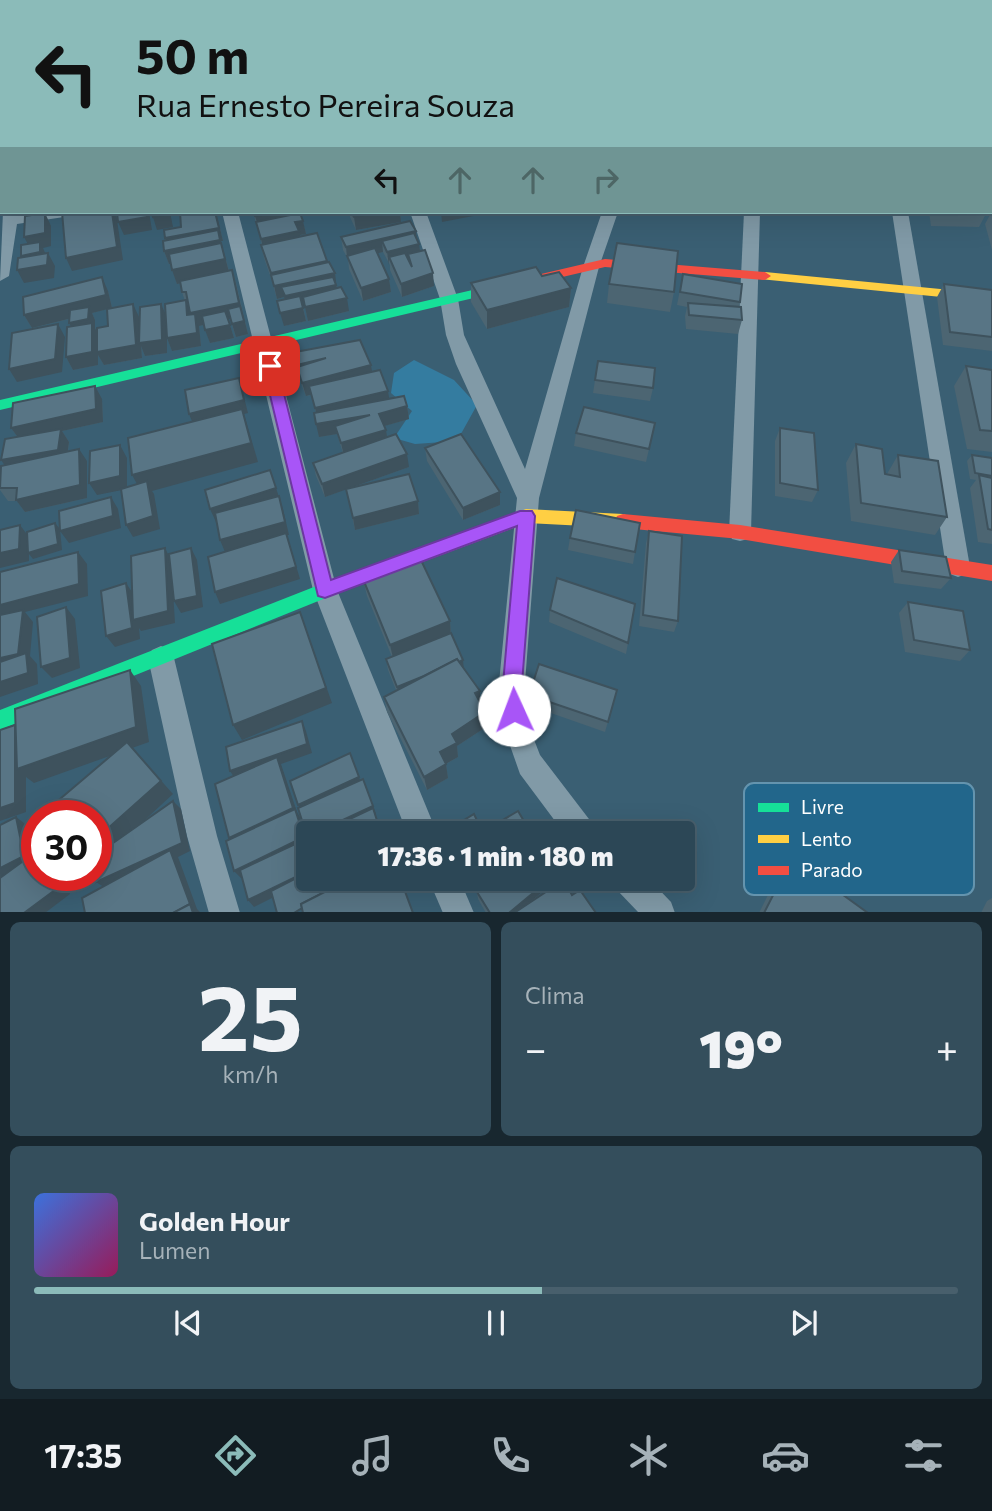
<!DOCTYPE html>
<html lang="pt">
<head>
<meta charset="utf-8">
<style>
  body { margin:0; font-family:Commissioner,sans-serif; background:#344e5c; color:#f1f3f6; height:100vh; display:flex; flex-direction:column; font-size:26px; white-space:nowrap }
  * { box-sizing:border-box; margin:0 }
  p { font-size:23px; color:#a6b2b9 }
  .icon { flex:none; width:38px; height:38px; fill:none; stroke:currentColor; stroke-width:2; stroke-linecap:round; stroke-linejoin:round }
  .map { position:relative; height:912px; overflow:hidden }
  .drawer { display:flex; flex-direction:column; gap:10px; padding:10px; background:#18272f; flex:1 }
  .drawer>* { flex:none }
  .guide { position:absolute; left:0px; top:0px; width:992px; height:214px; box-shadow:0 7px 28px #0002,0 0 0 2px #485f6c; background:#8bbbb9; color:#111; overflow:hidden }
  .speed { position:absolute; left:21px; top:800px; display:flex; gap:14px; font-size:35px; font-weight:700; text-align:center }
  .speed>* { display:grid; place-content:center; width:91px; height:91px; border-radius:50%; background:#2c4756; box-shadow:0 7px 28px #0002,0 0 0 2px #485f6c; line-height:1 }
  .speed .limit { border:10px solid #d22; background:#fff; color:#111 }
  .pin { position:absolute; display:grid; place-items:center; width:60px; height:60px; color:#fff; margin:-30px; border-radius:14px; box-shadow:0 4px 10px #0006 }
  .me { position:absolute; width:77px; margin:-38px; rotate:358deg; stroke-linejoin:round; filter:drop-shadow(0 0 5px #0008) }
  .turn { display:flex; align-items:center; gap:24px; height:147px; padding:0 21px; font-size:32px }
  .turn .icon { width:91px; height:91px; stroke-width:2.5 }
  .turn b { display:block; font-size:49px; line-height:60px }
  .lanes { display:flex; align-items:center; height:66px; padding:0 21px; background:#0003; justify-content:center; gap:35px; direction:ltr }
  .lanes .off { opacity:.35 }
  .big { font-size:52px; font-weight:800; line-height:1.1 }
  .drawer .card { flex:1; display:flex; flex-direction:column; justify-content:center; gap:10px; min-width:0; padding:0 24px; border-radius:10px; background:#344e5c }
  .drawer .dial { align-items:center; gap:0 }
  .dial b { font-size:91px; line-height:1 }
  .song { display:flex; align-items:center; gap:21px }
  .cover { width:84px; height:84px; border-radius:10px; background:linear-gradient(135deg,hsl(220 70% 55%),hsl(330 70% 35%)) }
  .played { height:7px; border-radius:4px; background:linear-gradient(90deg,#8bbbb9 55%,#485f6c 55%) }
  .keys { display:flex; justify-content:space-around; direction:ltr }
  .heat { display:flex; justify-content:space-between; align-items:center; font-size:38px; direction:ltr }
  .drawer .tiles { flex:1; display:grid; gap:10px; grid-template-columns:1fr 1fr }
  .card:last-child { grid-column:span 2 }
  .trip { position:absolute; left:296px; top:821px; width:399px; height:70px; border-radius:7px; background:#2c4756; box-shadow:0 7px 28px #0002,0 0 0 2px #485f6c; font-weight:800; line-height:70px; text-align:center }
  .tab-bar { display:flex; height:112px; justify-content:space-around; align-items:center; background:#121c22; color:#a6b2b9 }
  .tab-bar .icon { width:49px; height:49px }
  .tab-bar .active { color:#8bbbb9 }
  .tab-bar b { font-size:32px; color:#f1f3f6 }
  .map>svg:first-child { display:block }
</style>
</head>
<body>
<div class="map">
<svg width="992" height="913" viewBox="0 0 992 913">
  <rect width="100%" height="100%" fill="#3a5f73"/>
  <polygon fill="#347ca0" points="414,360 454,380 477,405 457,441 415,444 394,438 412,411 391,393 394,373"/>
  <g fill="none" stroke-linecap="round" stroke-linejoin="round">
    <g fill="#819aa7" fill-rule="evenodd">
      <polygon points="81,0 93,0 80,2"/>
      <rect x="261" y="0" width="12" height="2"/>
      <polygon points="474,0 490,0 491,2 476,2"/>
      <rect x="848" y="0" width="12" height="2"/>
      <rect x="0" y="155" width="2" height="8"/>
      <polygon points="3,212 72,212 64,217 17,224 9,276 0,281"/>
      <polygon points="222,212 238,212 337,590 437,833 407,833 313,590"/>
      <polygon points="410,212 426,212 458,299 464,335 525,469 583,267 602,212 618,212 599,267 539,498 525,683 533,737 540,755 592,823 597,833 564,833 520,774 507,737 499,683 517,498 456,364 446,335 440,299"/>
      <polygon points="744,212 760,212 751,532 748,539 740,541 732,539 729,532"/>
      <polygon points="892,212 908,212 970,567 966,574 958,577 950,574 946,567"/>
      <polygon points="161,646 170,650 174,658 217,836 240,913 209,913 187,836 148,658 152,650"/>
      <polygon points="428,878 459,878 474,913 443,913"/>
      <polygon points="612,878 648,878 671,902 675,913 639,913 616,889"/>
    </g>
    <g fill="#16e098" fill-rule="evenodd">
      <polygon points="413,0 425,0 427,2 414,2"/>
      <polygon points="775,0 783,0 774,2"/>
      <polygon points="494,285 499,286 499,292 0,410 0,400"/>
      <polygon points="347,574 353,577 356,582 353,587 0,730 0,710"/>
    </g>
    <g fill="#ffcf43" fill-rule="evenodd">
      <polygon points="765,272 992,294 992,302 760,279 760,273"/>
      <polygon points="526,509 623,514 629,516 631,521 629,526 623,528 527,523 347,590 341,587 338,582 341,577"/>
    </g>
    <g fill="#f24e42" fill-rule="evenodd">
      <polygon points="605,259 765,272 771,276 765,280 605,267 494,293 487,289 494,285"/>
      <polygon points="623,514 740,525 992,565 992,581 740,539 623,528 617,526 615,521 617,516"/>
    </g>
  </g>
  <g fill="#4c6572" fill-rule="evenodd">
    <polygon points="283,0 318,0 318,2 284,2"/>
    <polygon points="523,0 550,0 548,2 532,2"/>
    <polygon points="610,0 743,0 744,2 610,2"/>
    <polygon points="753,0 769,0 768,2"/>
    <polygon points="892,0 959,0 958,2 905,2"/>
    <polygon points="967,0 992,0 992,38 990,38 990,2 967,2"/>
    <polygon points="990,39 992,40 992,77 990,77"/>
    <rect x="990" y="78" width="2" height="88"/>
    <rect x="0" y="115" width="2" height="35"/>
    <polygon points="990,174 992,175 992,192 990,189"/>
    <polygon points="992,211 992,250 985,224"/>
    <path d="M180 212H216L223 241H221L224 253 229 271 232 270 236 283 248 334 236 337 230 319H228L234 338 210 343 204 325 199 326 201 346 172 351 167 338V353L145 356 141 346 142 358 104 365 98 355V365L73 370 66 357 71 326 69 319 32 328 24 315 108 291 112 308 139 317 140 327 161 304 165 314 185 301 182 292 180 283 177 284 171 264H169L164 251 165 240 181 227ZM107 309 108 326 97 332 95 328V320L92 313Z"/>
    <polygon points="253,212 291,212 291,214 295,214 294,212 317,212 301,215 306,234 300,235 300,237 327,262 337,286 336,287 336,288 349,311 308,321 305,306 303,306 306,321 284,326 284,297 277,299 272,281 264,258 261,245 262,245"/>
    <polygon points="350,212 400,212 401,222 356,230 350,217"/>
    <polygon points="929,212 987,212 979,227 931,226"/>
    <polygon points="341,237 417,239 420,251 434,286 402,297 390,270 390,265 383,252 377,253 389,279 391,292 363,301 349,269 348,259 343,250"/>
    <polygon points="683,274 740,302 739,307 742,320 738,334 686,329 685,316 687,307 677,305"/>
    <polygon points="542,276 571,288 569,307 487,329 471,302 471,283"/>
    <polygon points="609,284 674,292 670,312 607,303"/>
    <polygon points="944,284 992,290 992,351 943,345 937,297"/>
    <polygon points="290,353 372,372 389,399 407,406 409,419 384,426 387,437 409,467 350,488 418,501 419,514 355,530 346,489 325,497 316,476 313,463 343,453 337,434 319,437 316,413 311,395 306,396 299,378 296,379"/>
    <polygon points="598,361 653,388 650,401 593,393"/>
    <polygon points="966,366 992,370 992,452 967,449 954,386"/>
    <polygon points="102,399 103,422 62,431 69,442 68,451 87,461 87,498 25,512 17,501 8,501 0,490 0,474 17,436 11,428"/>
    <polygon points="655,423 646,462 574,446 576,433"/>
    <polygon points="780,428 818,490 812,502 775,496 775,441"/>
    <polygon points="856,444 885,474 887,474 898,455 947,517 935,535 851,521 846,463"/>
    <polygon points="425,448 500,505 463,520 427,461"/>
    <polygon points="972,455 992,458 992,544 978,542 970,488 976,480 970,479 967,461"/>
    <polygon points="649,531 678,621 674,632 639,626 646,543"/>
    <polygon points="570,538 635,552 633,564 568,550"/>
    <polygon points="899,550 951,578 941,589 894,583 891,562"/>
    <polygon points="363,579 450,621 451,634 464,669 485,712 486,727 457,746 458,757 446,764 448,778 427,790 387,712 384,697 396,690 388,670 386,659 392,657 367,596"/>
    <polygon points="908,602 970,650 960,661 905,652 899,613"/>
    <polygon points="550,610 628,643 626,654 549,622"/>
    <polygon points="617,690 605,732 528,705 529,695"/>
    <polygon points="792,858 868,913 759,913 781,869"/>
    <polygon points="463,878 493,878 470,893"/>
    <polygon points="555,882 525,906 572,895 596,913 486,913 478,899 477,892"/>
    <polygon points="992,898 992,913 981,913 987,901"/>
  </g>
  <g fill="#3e525d">
    <polygon points="0,0 11,0 11,2 2,2 2,18 0,18"/>
    <polygon points="45,0 69,0 69,2 31,2"/>
    <polygon points="151,0 170,0 171,2 152,2"/>
    <polygon points="242,0 259,0 259,2 227,2"/>
    <rect x="0" y="51" width="2" height="12"/>
    <polygon points="0,99 2,99 2,112 0,113"/>
    <polygon points="0,169 2,172 2,193 0,193"/>
    <polygon points="112,212 115,212 116,214 123,260 72,271 66,258"/>
    <polygon points="147,212 149,212 152,230 124,235 118,222"/>
    <polygon points="168,212 170,212 173,227 157,230 153,217"/>
    <polygon points="216,212 223,241 221,241 224,253 229,272 177,284 172,270 224,253 169,264 164,251 169,250 165,238"/>
    <polygon points="278,212 291,212 293,222 259,229 255,216"/>
    <polygon points="295,212 317,212 296,216"/>
    <polygon points="383,212 400,212 401,222 356,230 354,217"/>
    <polygon points="441,212 489,212 489,213 442,222"/>
    <polygon points="45,213 51,226 51,246 43,248 46,255 48,253 55,266 54,278 24,283 17,270 27,268 21,256 31,250 24,237"/>
    <polygon points="303,221 306,234 300,235 302,244 264,252 261,239 295,222"/>
    <polygon points="416,231 417,244 382,241 383,252 349,260 347,257 346,247"/>
    <polygon points="419,244 421,257 408,254 409,260 389,257 389,265 387,252"/>
    <polygon points="327,261 329,274 335,273 338,298 288,310 281,287 284,297 277,299 271,273"/>
    <polygon points="232,270 248,334 236,337 232,324 242,316 199,326 201,346 172,351 167,338 167,353 145,356 141,346 142,358 104,365 98,355 98,365 73,370 66,357 76,336 69,323 88,314 32,328 24,315 102,277 108,291 112,308 92,313 95,320 95,328 99,336 133,304 139,317 141,343 161,304 167,317 187,315 186,300 191,313"/>
    <polygon points="433,273 434,286 402,297 401,284"/>
    <polygon points="389,279 391,292 363,301 361,288"/>
    <polygon points="571,288 569,307 487,329 487,310"/>
    <polygon points="347,298 349,311 308,321 305,307"/>
    <polygon points="303,308 306,321 284,326 280,313"/>
    <polygon points="58,324 65,337 62,372 17,382 9,369"/>
    <polygon points="230,325 234,338 210,343 205,330"/>
    <polygon points="326,358 297,367 299,378 296,379 293,366"/>
    <polygon points="371,365 373,378 306,396 302,383"/>
    <polygon points="239,378 248,413 244,414 258,462 152,491 154,494 160,529 133,537 126,525 142,493 132,475 194,426 189,414"/>
    <polygon points="95,386 102,399 103,422 62,431 69,442 66,463 10,473 1,460 20,440 11,428"/>
    <polygon points="388,391 390,404 318,421 315,408"/>
    <polygon points="407,406 409,419 381,427 379,414"/>
    <polygon points="370,415 335,426 337,434 319,437 316,424"/>
    <polygon points="386,430 388,443 344,456 341,443"/>
    <polygon points="120,445 127,458 127,489 97,495 89,483"/>
    <polygon points="79,449 87,461 87,498 25,512 16,500"/>
    <polygon points="407,454 409,467 325,497 322,484"/>
    <polygon points="276,488 283,509 289,535 287,535 300,579 220,604 215,592 225,552 220,540 280,501 216,522 210,509"/>
    <polygon points="500,492 500,505 463,520 463,508"/>
    <polygon points="111,497 118,509 121,528 69,543 60,531"/>
    <polygon points="418,501 419,514 355,530 353,518"/>
    <polygon points="55,523 60,529 62,550 33,559 29,554 29,561 0,568 0,553 20,525 29,537"/>
    <polygon points="165,548 171,560 175,623 141,631 139,628 140,639 115,647 106,636 126,583 134,595"/>
    <polygon points="191,548 197,560 203,607 181,613 174,601"/>
    <polygon points="78,552 87,564 88,596 25,612 33,622 30,656 37,664 38,684 0,697 0,605"/>
    <polygon points="66,607 75,619 80,668 52,678 41,667"/>
    <polygon points="300,612 332,703 242,740 233,725"/>
    <polygon points="450,621 451,638 394,662 390,645"/>
    <polygon points="463,660 464,671 399,698 397,687"/>
    <polygon points="130,670 141,686 149,742 132,748 173,794 96,865 96,839 132,748 34,783 26,777 26,812 0,821 0,808 15,725"/>
    <polygon points="480,691 480,706 475,693"/>
    <polygon points="485,712 486,727 457,746 458,757 442,766 440,752 452,734"/>
    <polygon points="302,721 306,731 312,753 281,764 297,812 300,817 308,842 308,846 241,878 234,871 236,845 229,838 236,780 230,771"/>
    <polygon points="446,764 448,778 427,790 424,777"/>
    <polygon points="359,777 362,786 303,814 298,805"/>
    <polygon points="173,801 181,809 190,851 178,857 197,909 201,913 177,913 107,889 96,882"/>
    <polygon points="373,806 376,814 336,833 315,833"/>
    <polygon points="16,817 28,826 36,863 0,882 0,868"/>
    <polygon points="480,827 480,831 477,833 470,833"/>
    <polygon points="308,871 312,878 254,907 248,900"/>
    <polygon points="53,875 61,875 70,894 45,913 24,913"/>
    <polygon points="482,878 493,878 470,893 469,886"/>
    <polygon points="551,878 555,878 555,882 516,913 509,913"/>
  </g>
  <g fill="#587585" stroke="#3e525d" stroke-width="2">
    <polygon points="131,0 132,0 132,2 110,2"/>
    <polygon points="176,0 242,0 227,2 176,2"/>
    <polygon points="394,0 415,0 416,2 385,1"/>
    <polygon points="619,0 716,0 716,2 648,2"/>
    <polygon points="725,0 743,0 744,2 726,2"/>
    <rect x="990" y="4" width="2" height="16"/>
    <polygon points="990,39 992,40 992,64 990,64"/>
    <rect x="0" y="72" width="2" height="10"/>
    <rect x="0" y="84" width="2" height="15"/>
    <rect x="990" y="120" width="2" height="26"/>
    <polygon points="2,121 2,137 0,137 0,125"/>
    <rect x="0" y="159" width="2" height="10"/>
    <polygon points="62,212 112,212 117,247 66,258"/>
    <polygon points="117,212 147,212 147,217 118,222"/>
    <polygon points="152,212 168,212 169,214 153,217"/>
    <polygon points="180,212 215,212 219,228 165,238 164,230 181,227"/>
    <polygon points="254,212 278,212 255,216"/>
    <polygon points="351,212 383,212 354,217"/>
    <polygon points="937,212 987,212 986,214 938,213"/>
    <polygon points="45,213 45,233 24,237 25,216"/>
    <polygon points="300,213 303,221 295,222 299,231 261,239 256,222"/>
    <polygon points="410,221 416,231 346,247 341,237"/>
    <polygon points="218,230 220,240 164,251 163,241"/>
    <polygon points="317,233 327,261 271,273 261,245"/>
    <polygon points="414,233 419,244 387,252 382,241"/>
    <polygon points="40,242 40,252 21,256 21,245"/>
    <polygon points="221,243 225,259 172,270 169,254"/>
    <polygon points="617,243 678,251 674,292 609,284"/>
    <polygon points="375,248 389,279 361,288 347,256"/>
    <polygon points="425,250 433,273 401,284 389,257 405,253 412,267 408,254"/>
    <polygon points="48,253 47,265 17,270 18,258"/>
    <polygon points="329,262 335,273 274,286 271,275"/>
    <polygon points="536,267 542,276 559,272 571,288 487,310 471,283"/>
    <polygon points="232,270 239,303 190,313 186,292 182,292 180,281"/>
    <polygon points="683,274 742,284 740,302 680,292"/>
    <polygon points="102,277 106,295 24,315 23,297"/>
    <polygon points="333,277 336,285 285,296 281,287"/>
    <polygon points="944,284 992,290 992,337 950,332"/>
    <polygon points="341,287 347,298 305,307 303,297"/>
    <polygon points="300,296 303,308 280,313 277,301"/>
    <polygon points="186,300 187,315 195,314 197,333 167,338 165,304"/>
    <polygon points="688,303 741,307 742,320 689,315"/>
    <polygon points="133,304 136,345 97,352 97,328 108,326 107,309"/>
    <polygon points="161,304 162,340 139,343 140,307"/>
    <polygon points="240,306 244,321 232,324 228,309"/>
    <polygon points="89,307 88,319 69,323 70,310"/>
    <polygon points="225,311 230,325 205,330 202,316"/>
    <polygon points="92,323 92,352 66,357 67,327"/>
    <polygon points="58,324 55,359 9,369 12,333"/>
    <polygon points="360,340 371,365 302,383 297,367 326,358 293,366 290,353"/>
    <polygon points="598,361 655,368 653,388 595,380"/>
    <polygon points="966,366 992,370 992,431 980,430"/>
    <polygon points="380,370 388,391 315,408 309,386"/>
    <polygon points="239,378 244,400 189,414 185,390"/>
    <polygon points="95,386 96,409 11,428 13,403"/>
    <polygon points="404,396 407,406 379,414 386,430 341,443 335,426 370,415 316,424 314,413"/>
    <polygon points="584,407 655,423 649,449 576,433"/>
    <polygon points="242,409 251,443 132,475 128,438"/>
    <polygon points="780,428 814,433 818,490 780,483"/>
    <polygon points="61,429 58,450 1,460 5,439"/>
    <polygon points="396,434 407,454 322,484 313,463"/>
    <polygon points="461,434 500,492 463,508 425,448"/>
    <polygon points="856,444 882,449 885,474 900,477 898,455 938,461 947,517 861,503"/>
    <polygon points="120,445 120,476 89,483 90,451"/>
    <polygon points="79,449 80,485 16,500 17,488 0,488 1,466"/>
    <polygon points="972,455 992,458 992,476 975,473"/>
    <polygon points="270,470 276,488 210,509 205,490"/>
    <polygon points="409,474 418,501 353,518 346,489"/>
    <polygon points="979,475 992,478 992,530 988,529"/>
    <polygon points="147,481 153,516 126,525 121,489"/>
    <polygon points="279,496 285,522 220,540 215,513"/>
    <polygon points="111,497 113,516 60,531 59,511"/>
    <polygon points="576,510 640,523 635,552 570,538"/>
    <polygon points="55,523 58,544 28,553 27,532"/>
    <polygon points="20,525 19,549 0,553 0,530"/>
    <polygon points="649,531 682,536 678,621 643,615"/>
    <polygon points="286,533 296,567 215,592 208,557"/>
    <polygon points="165,548 168,611 133,620 131,556"/>
    <polygon points="191,548 197,596 174,601 169,554"/>
    <polygon points="899,550 946,557 951,578 902,571"/>
    <polygon points="78,552 79,584 0,605 0,572"/>
    <polygon points="420,558 450,621 390,645 363,579"/>
    <polygon points="557,578 635,604 628,643 550,610"/>
    <polygon points="126,583 132,628 106,636 101,591"/>
    <polygon points="908,602 963,611 970,650 914,640"/>
    <polygon points="66,607 70,658 41,667 37,617"/>
    <polygon points="23,610 18,654 0,658 0,615"/>
    <polygon points="300,612 326,688 233,725 212,644"/>
    <polygon points="451,633 463,660 459,662 457,659 424,676 397,687 386,659"/>
    <polygon points="26,653 28,673 0,682 0,662"/>
    <polygon points="457,659 480,691 475,693 485,712 452,734 457,743 440,752 446,764 424,777 384,697"/>
    <polygon points="539,664 617,690 608,722 529,695"/>
    <polygon points="130,670 136,727 17,769 15,709"/>
    <polygon points="302,721 307,744 230,771 226,747"/>
    <polygon points="15,725 15,803 0,808 0,730"/>
    <polygon points="127,742 161,781 96,839 96,816 40,816"/>
    <polygon points="350,753 359,777 298,805 290,781"/>
    <polygon points="277,757 293,808 229,838 215,784"/>
    <polygon points="363,779 373,806 315,833 308,833 307,836 298,808"/>
    <polygon points="173,801 182,843 96,882 95,875 96,875 96,855"/>
    <polygon points="373,808 381,833 320,833"/>
    <polygon points="295,809 304,837 234,871 226,841"/>
    <polygon points="518,811 531,833 481,833"/>
    <polygon points="474,814 480,827 470,833 443,833"/>
    <polygon points="16,817 24,856 0,868 0,825"/>
    <polygon points="37,819 37,827 33,822"/>
    <polygon points="308,838 308,871 248,900 240,870"/>
    <polygon points="170,850 190,904 173,913 85,913 82,898"/>
    <polygon points="37,851 37,875 53,875 59,887 24,913 0,913 0,878"/>
    <polygon points="792,858 868,913 764,913"/>
    <polygon points="308,872 308,878 352,878 301,904 302,908 294,913 277,913 271,891"/>
    <polygon points="352,878 400,878 413,913 303,913 301,904"/>
    <polygon points="465,878 482,878 469,886"/>
    <polygon points="495,878 551,878 509,913 490,913 477,892"/>
    <polygon points="564,880 572,895 580,890 596,913 514,913"/>
    <polygon points="190,904 193,913 173,913"/>
  </g>
  <polygon fill="#a855f7" stroke="#6d37a1" stroke-width="2" points="270,361 277,366 331,580 520,511 532,511 535,516 522,684 524,710 521,717 514,720 507,717 503,684 517,526 325,598 318,596 263,366"/>
  <rect x="744" y="783" width="230" height="112" rx="10" fill="#22668b" stroke="#6494ae" stroke-width="2"/>
  <rect x="758" y="803" width="31" height="9" fill="#16e098"/>
  <rect x="758" y="835" width="31" height="8" fill="#ffcf43"/>
  <rect x="758" y="866" width="31" height="9" fill="#f24e42"/>
  <g font-size="19" fill="#fff">
    <text x="801" y="814">Livre</text>
    <text x="801" y="846">Lento</text>
    <text x="801" y="877">Parado</text>
  </g>
</svg>
<div class="speed"><div class="limit">30</div></div>
<div class="pin" style="left:270px;top:366px;background:#d93025"><svg class="icon" aria-label="arrive" viewBox="0 0 24 24"><path d="M6 21V4h12l-3 4 3 4H6"/></svg></div>
<svg class="me" style="left:514px;top:710px" viewBox="-20 -20 40 40"><circle r="19" fill="#fff"/><path d="M0-13L10 11 0 6-10 11z" fill="#a855f7"/></svg>
<div class="trip">17:36 · 1 min · 180 m</div>
<div class="guide">
<div class="turn"><svg class="icon" aria-label="left" viewBox="0 0 24 24"><path d="M17 20v-9H6M10 6l-5 5 5 5"/></svg><div><b>50 m</b>Rua Ernesto Pereira Souza</div></div>
<div class="lanes"><svg class="icon" aria-label="left" viewBox="0 0 24 24"><path d="M17 20v-9H6M10 6l-5 5 5 5"/></svg><svg class="icon off" aria-label="ahead" viewBox="0 0 24 24"><path d="M12 20V5M6 11l6-6 6 6"/></svg><svg class="icon off" aria-label="ahead" viewBox="0 0 24 24"><path d="M12 20V5M6 11l6-6 6 6"/></svg><svg class="icon off" aria-label="right" viewBox="0 0 24 24"><path d="M7 20v-9h11M14 6l5 5-5 5"/></svg></div>
</div>
</div>
<section class="drawer">
<div class="tiles">
<div class="card dial"><b>25</b><p>km/h</p></div>
<div class="card"><p>Clima</p>
<div class="heat"><a>−</a><b class="big">19°</b><a>+</a></div>
</div>
<div class="card">
<div class="song"><i class="cover"></i><div><b>Golden Hour</b><p>Lumen</p></div></div>
<div class="played"></div>
<div class="keys"><svg class="icon" aria-label="previous" viewBox="0 0 24 24"><path d="M18 5L8 12l10 7zM5 5v14"/></svg><svg class="icon" aria-label="pause" viewBox="0 0 24 24"><path d="M8 5v14M16 5v14"/></svg><svg class="icon" aria-label="next" viewBox="0 0 24 24"><path d="M6 5l10 7-10 7zM19 5v14"/></svg></div>
</div>
</div>
</section>
<nav class="tab-bar">
<b>17:35</b>
<svg class="icon active" aria-label="directions" viewBox="0 0 24 24"><path d="M12 3l9 9-9 9-9-9zM9 14v-3h6M13 9l2 2-2 2"/></svg>
<svg class="icon" aria-label="music" viewBox="0 0 24 24"><path d="M9 18V5l10-2v13"/><circle cx="6" cy="18" r="3"/><circle cx="16" cy="16" r="3"/></svg>
<svg class="icon" aria-label="phone" viewBox="0 0 24 24"><path d="M5 4h4l2 5-3 2q2 4 5 5l2-3 5 2v4C11 20 4 13 5 4z"/></svg>
<svg class="icon" aria-label="climate" viewBox="0 0 24 24"><path d="M12 3v18M4 7l16 10M4 17L20 7"/></svg>
<svg class="icon" aria-label="car" viewBox="0 0 24 24"><path d="M5 17H2v-5l4-1 3-4h7l3 4 3 1v5h-3M9 17h6M6 11h13"/><circle cx="7" cy="17" r="2"/><circle cx="17" cy="17" r="2"/></svg>
<svg class="icon" aria-label="filters" viewBox="0 0 24 24"><path d="M4 7h16M4 17h16"/><circle cx="9" cy="7" r="2"/><circle cx="15" cy="17" r="2"/></svg>
</nav>
</body>
</html>
